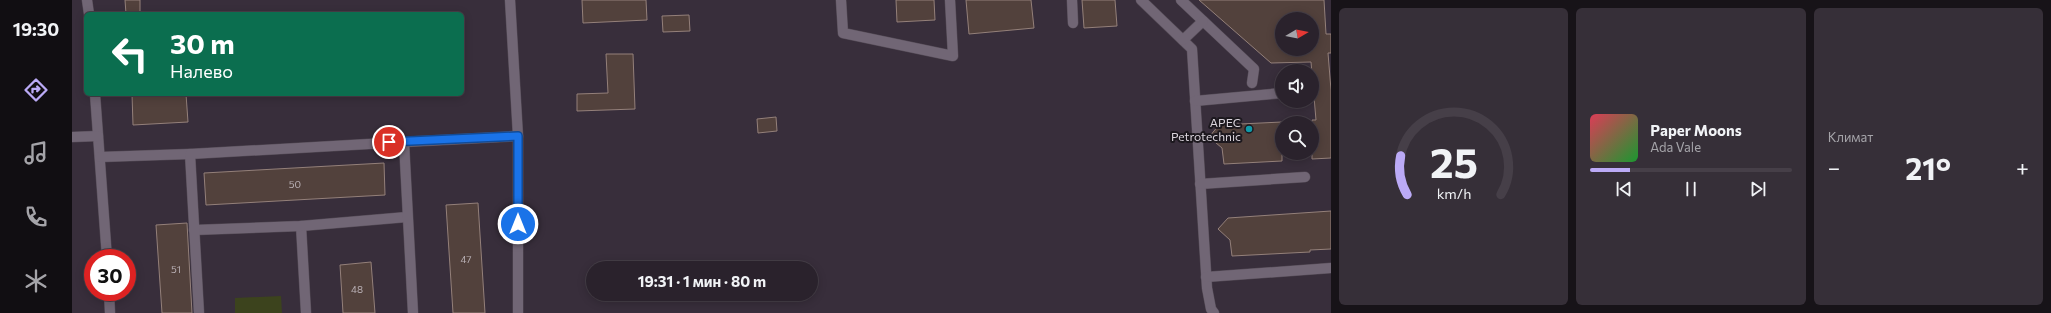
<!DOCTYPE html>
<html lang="ru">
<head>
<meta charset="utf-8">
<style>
  body { margin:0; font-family:Commissioner,sans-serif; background:#362f38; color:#f1f3f6; height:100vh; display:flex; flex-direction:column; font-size:15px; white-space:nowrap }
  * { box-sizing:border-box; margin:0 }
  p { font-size:13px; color:#a5a4a9 }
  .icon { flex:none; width:22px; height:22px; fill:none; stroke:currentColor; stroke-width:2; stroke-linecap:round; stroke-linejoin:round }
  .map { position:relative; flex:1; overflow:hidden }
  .drawer { display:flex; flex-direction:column; gap:8px; padding:8px; background:#171318; width:720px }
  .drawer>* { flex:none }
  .hud { position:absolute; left:12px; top:12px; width:380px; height:84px; border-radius:6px; box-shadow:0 2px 10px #0003,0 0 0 1px #463f48; background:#0b6e4f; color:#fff; overflow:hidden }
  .needle { width:26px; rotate:80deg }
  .tools { position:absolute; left:1203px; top:12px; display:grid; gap:8px }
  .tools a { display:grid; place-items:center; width:44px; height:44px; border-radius:50%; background:#2a222c; box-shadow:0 2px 10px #0003,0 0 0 1px #463f48; font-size:20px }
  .speed { position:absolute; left:12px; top:249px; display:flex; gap:8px; font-size:20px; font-weight:700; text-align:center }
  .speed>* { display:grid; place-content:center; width:52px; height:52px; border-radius:50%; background:#2a222c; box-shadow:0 2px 10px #0003,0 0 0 1px #463f48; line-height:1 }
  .speed .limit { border:6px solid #d22; background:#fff; color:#111 }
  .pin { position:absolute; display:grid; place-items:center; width:34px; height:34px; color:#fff; margin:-17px; border:2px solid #fff; border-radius:50%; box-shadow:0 1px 4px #0007 }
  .me { position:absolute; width:44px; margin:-22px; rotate:0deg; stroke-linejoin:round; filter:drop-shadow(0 0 3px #0008) }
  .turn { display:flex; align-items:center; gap:14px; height:84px; padding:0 20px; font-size:18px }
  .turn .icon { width:52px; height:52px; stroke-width:2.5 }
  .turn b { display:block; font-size:28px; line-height:34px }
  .big { font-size:30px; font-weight:700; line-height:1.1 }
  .drawer .card { flex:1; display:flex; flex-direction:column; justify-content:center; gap:6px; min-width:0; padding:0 14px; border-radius:6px; background:#362f38 }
  .drawer .dial { align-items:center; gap:0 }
  .dial svg { height:104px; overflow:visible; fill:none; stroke:#463f48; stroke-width:7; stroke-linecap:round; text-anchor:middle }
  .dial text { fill:#f1f3f6; stroke:none }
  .song { display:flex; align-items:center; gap:12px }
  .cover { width:48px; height:48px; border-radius:6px; background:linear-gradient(135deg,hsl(350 70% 55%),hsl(130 70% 35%)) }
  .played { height:4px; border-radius:2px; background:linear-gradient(90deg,#bbaaf6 20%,#463f48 20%) }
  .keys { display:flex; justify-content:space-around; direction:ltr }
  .heat { display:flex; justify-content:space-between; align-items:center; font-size:22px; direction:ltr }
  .drawer .tiles { flex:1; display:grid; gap:8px; grid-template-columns:repeat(3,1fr) }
  .trip { position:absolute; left:514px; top:261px; width:232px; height:40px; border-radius:20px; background:#2a222c; box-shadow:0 2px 10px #0003,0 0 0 1px #463f48; font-weight:700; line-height:40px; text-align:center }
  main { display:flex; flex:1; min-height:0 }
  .menu { display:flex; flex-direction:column; width:72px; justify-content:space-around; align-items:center; background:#110e12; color:#a5a4a9 }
  .menu .icon { width:28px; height:28px }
  .menu .on { color:#bbaaf6 }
  .menu b { font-size:18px; color:#f1f3f6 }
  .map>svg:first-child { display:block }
</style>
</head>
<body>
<main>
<nav class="menu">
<b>19:30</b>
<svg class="icon on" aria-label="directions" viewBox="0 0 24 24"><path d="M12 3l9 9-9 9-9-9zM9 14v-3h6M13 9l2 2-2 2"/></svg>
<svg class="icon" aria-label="music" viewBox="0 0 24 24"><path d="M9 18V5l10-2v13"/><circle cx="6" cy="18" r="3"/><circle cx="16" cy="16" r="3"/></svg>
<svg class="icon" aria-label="phone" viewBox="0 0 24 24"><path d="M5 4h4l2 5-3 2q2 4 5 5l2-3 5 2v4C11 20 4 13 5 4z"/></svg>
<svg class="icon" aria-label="climate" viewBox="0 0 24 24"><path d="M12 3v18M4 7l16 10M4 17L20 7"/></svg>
</nav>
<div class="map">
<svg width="1259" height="313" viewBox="0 0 1259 313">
  <rect width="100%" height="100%" fill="#382e3b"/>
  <polygon fill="#3c431d" points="209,296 210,313 163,313 163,298"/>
  <g fill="#52413c" stroke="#94807a" fill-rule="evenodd">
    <polygon points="53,0 68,0 68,14 54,14"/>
    <polygon points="510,0 574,0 575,20 511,23"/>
    <polygon points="824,0 862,0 863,20 825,22"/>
    <polygon points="894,0 959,0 962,28 897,34"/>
    <polygon points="1010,0 1043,0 1045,26 1012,28"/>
    <path d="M1127 0H1252L1254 34H1259V53H1256L1259 90V158L1240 159V120H1244L1239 62 1199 63ZM1210 19H1240V49H1210Z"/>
    <polygon points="617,15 618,31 591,32 590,16"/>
    <polygon points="534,54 561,54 563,109 505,111 505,94 536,93"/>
    <polygon points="60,94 114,94 116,122 61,125"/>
    <polygon points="704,117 705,131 686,133 685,119"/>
    <polygon points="1210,122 1210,161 1152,164 1150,148 1137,137 1147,125"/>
    <polygon points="312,163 313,195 134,205 132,173"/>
    <polygon points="406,203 413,313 381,313 374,205"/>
    <polygon points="1259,211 1259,249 1238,250 1238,252 1160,256 1158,240 1146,229 1156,218"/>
    <polygon points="115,223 120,313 90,313 84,225"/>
    <polygon points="299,262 303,313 271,313 268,265"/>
  </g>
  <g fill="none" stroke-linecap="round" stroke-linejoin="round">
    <g stroke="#544b56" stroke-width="11">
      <g id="service">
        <polyline points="769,0 771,33 881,56 878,0"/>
        <polyline points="1000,0 1001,23"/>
        <polyline points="1069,0 1120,49 1135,288 1139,309 1142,313"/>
        <polyline points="1109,0 1182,69 1180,83"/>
        <polyline points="1111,40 1131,21"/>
        <polyline points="1123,101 1210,93"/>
        <polyline points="332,142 446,136"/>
        <polyline points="1128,184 1233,177"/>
        <polyline points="1134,277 1259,268"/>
      </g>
    </g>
    <g stroke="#544b56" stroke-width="11">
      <g id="minor">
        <polyline points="15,0 17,14"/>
        <polyline points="438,0 446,136 446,313"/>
        <polyline points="23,94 35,258"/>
        <polyline points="0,137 26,136"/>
        <polyline points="28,157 118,154"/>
        <polyline points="229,226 234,313"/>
        <polyline points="122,230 229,226 335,217"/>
        <polyline points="37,292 38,313"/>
        <polyline points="127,313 118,154 332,142 341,313"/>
      </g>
    </g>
    <use href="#service" stroke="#716675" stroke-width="10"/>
    <use href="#minor" stroke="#716675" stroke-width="10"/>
  </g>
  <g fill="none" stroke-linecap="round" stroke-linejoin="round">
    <g stroke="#114b97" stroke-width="10">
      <polyline id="route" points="317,142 446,136 446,224"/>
    </g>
    <use href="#route" stroke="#1a73e8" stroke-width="7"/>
  </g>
  <circle fill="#0f9aa8" stroke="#1c181e" stroke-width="1.5" cx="1177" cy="129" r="4"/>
  <g text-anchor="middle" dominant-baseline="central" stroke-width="4" stroke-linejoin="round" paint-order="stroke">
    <g font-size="10" fill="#b9b0b5">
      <text x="223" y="184">50</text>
      <text x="394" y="259">47</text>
      <text x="104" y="269">51</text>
      <text x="285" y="289">48</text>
    </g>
    <g font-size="12" fill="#dbd5dd" stroke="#1c181e" text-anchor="end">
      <text x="1169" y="122">APEC<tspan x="1169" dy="14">Petrotechnic</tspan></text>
    </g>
  </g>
</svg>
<div class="tools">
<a><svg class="needle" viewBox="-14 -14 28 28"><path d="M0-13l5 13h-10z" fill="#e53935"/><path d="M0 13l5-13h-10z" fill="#a5a4a9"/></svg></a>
<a><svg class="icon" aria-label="sound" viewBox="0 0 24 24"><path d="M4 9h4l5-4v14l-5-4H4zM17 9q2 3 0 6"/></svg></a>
<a><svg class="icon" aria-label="search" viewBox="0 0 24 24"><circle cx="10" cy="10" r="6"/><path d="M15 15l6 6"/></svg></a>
</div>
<div class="speed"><div class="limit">30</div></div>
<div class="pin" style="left:317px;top:142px;background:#d93025"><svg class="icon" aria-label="arrive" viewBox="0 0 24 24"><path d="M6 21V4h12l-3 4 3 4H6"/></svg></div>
<svg class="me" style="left:446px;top:224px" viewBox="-20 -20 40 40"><circle r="17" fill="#1a73e8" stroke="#fff" stroke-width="3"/><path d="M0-11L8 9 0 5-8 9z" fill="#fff"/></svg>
<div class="trip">19:31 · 1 мин · 80 m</div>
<div class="hud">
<div class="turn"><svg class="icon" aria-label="left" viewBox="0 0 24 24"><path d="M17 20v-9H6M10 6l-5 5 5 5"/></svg><div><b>30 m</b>Налево</div></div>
</div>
</div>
<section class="drawer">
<div class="tiles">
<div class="card dial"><svg viewBox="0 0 100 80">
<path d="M14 69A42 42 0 1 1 86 69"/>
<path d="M14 69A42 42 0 0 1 9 39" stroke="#bbaaf6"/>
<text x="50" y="56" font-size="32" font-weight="700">25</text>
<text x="50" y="72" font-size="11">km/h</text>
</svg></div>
<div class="card">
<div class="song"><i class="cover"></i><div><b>Paper Moons</b><p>Ada Vale</p></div></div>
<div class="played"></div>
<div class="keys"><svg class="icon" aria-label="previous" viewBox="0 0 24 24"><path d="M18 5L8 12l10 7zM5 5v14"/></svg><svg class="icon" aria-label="pause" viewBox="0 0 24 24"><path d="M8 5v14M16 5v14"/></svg><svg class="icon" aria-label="next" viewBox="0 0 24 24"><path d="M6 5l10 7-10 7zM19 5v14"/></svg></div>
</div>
<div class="card"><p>Климат</p>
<div class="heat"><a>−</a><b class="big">21°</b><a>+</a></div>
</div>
</div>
</section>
</main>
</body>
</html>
